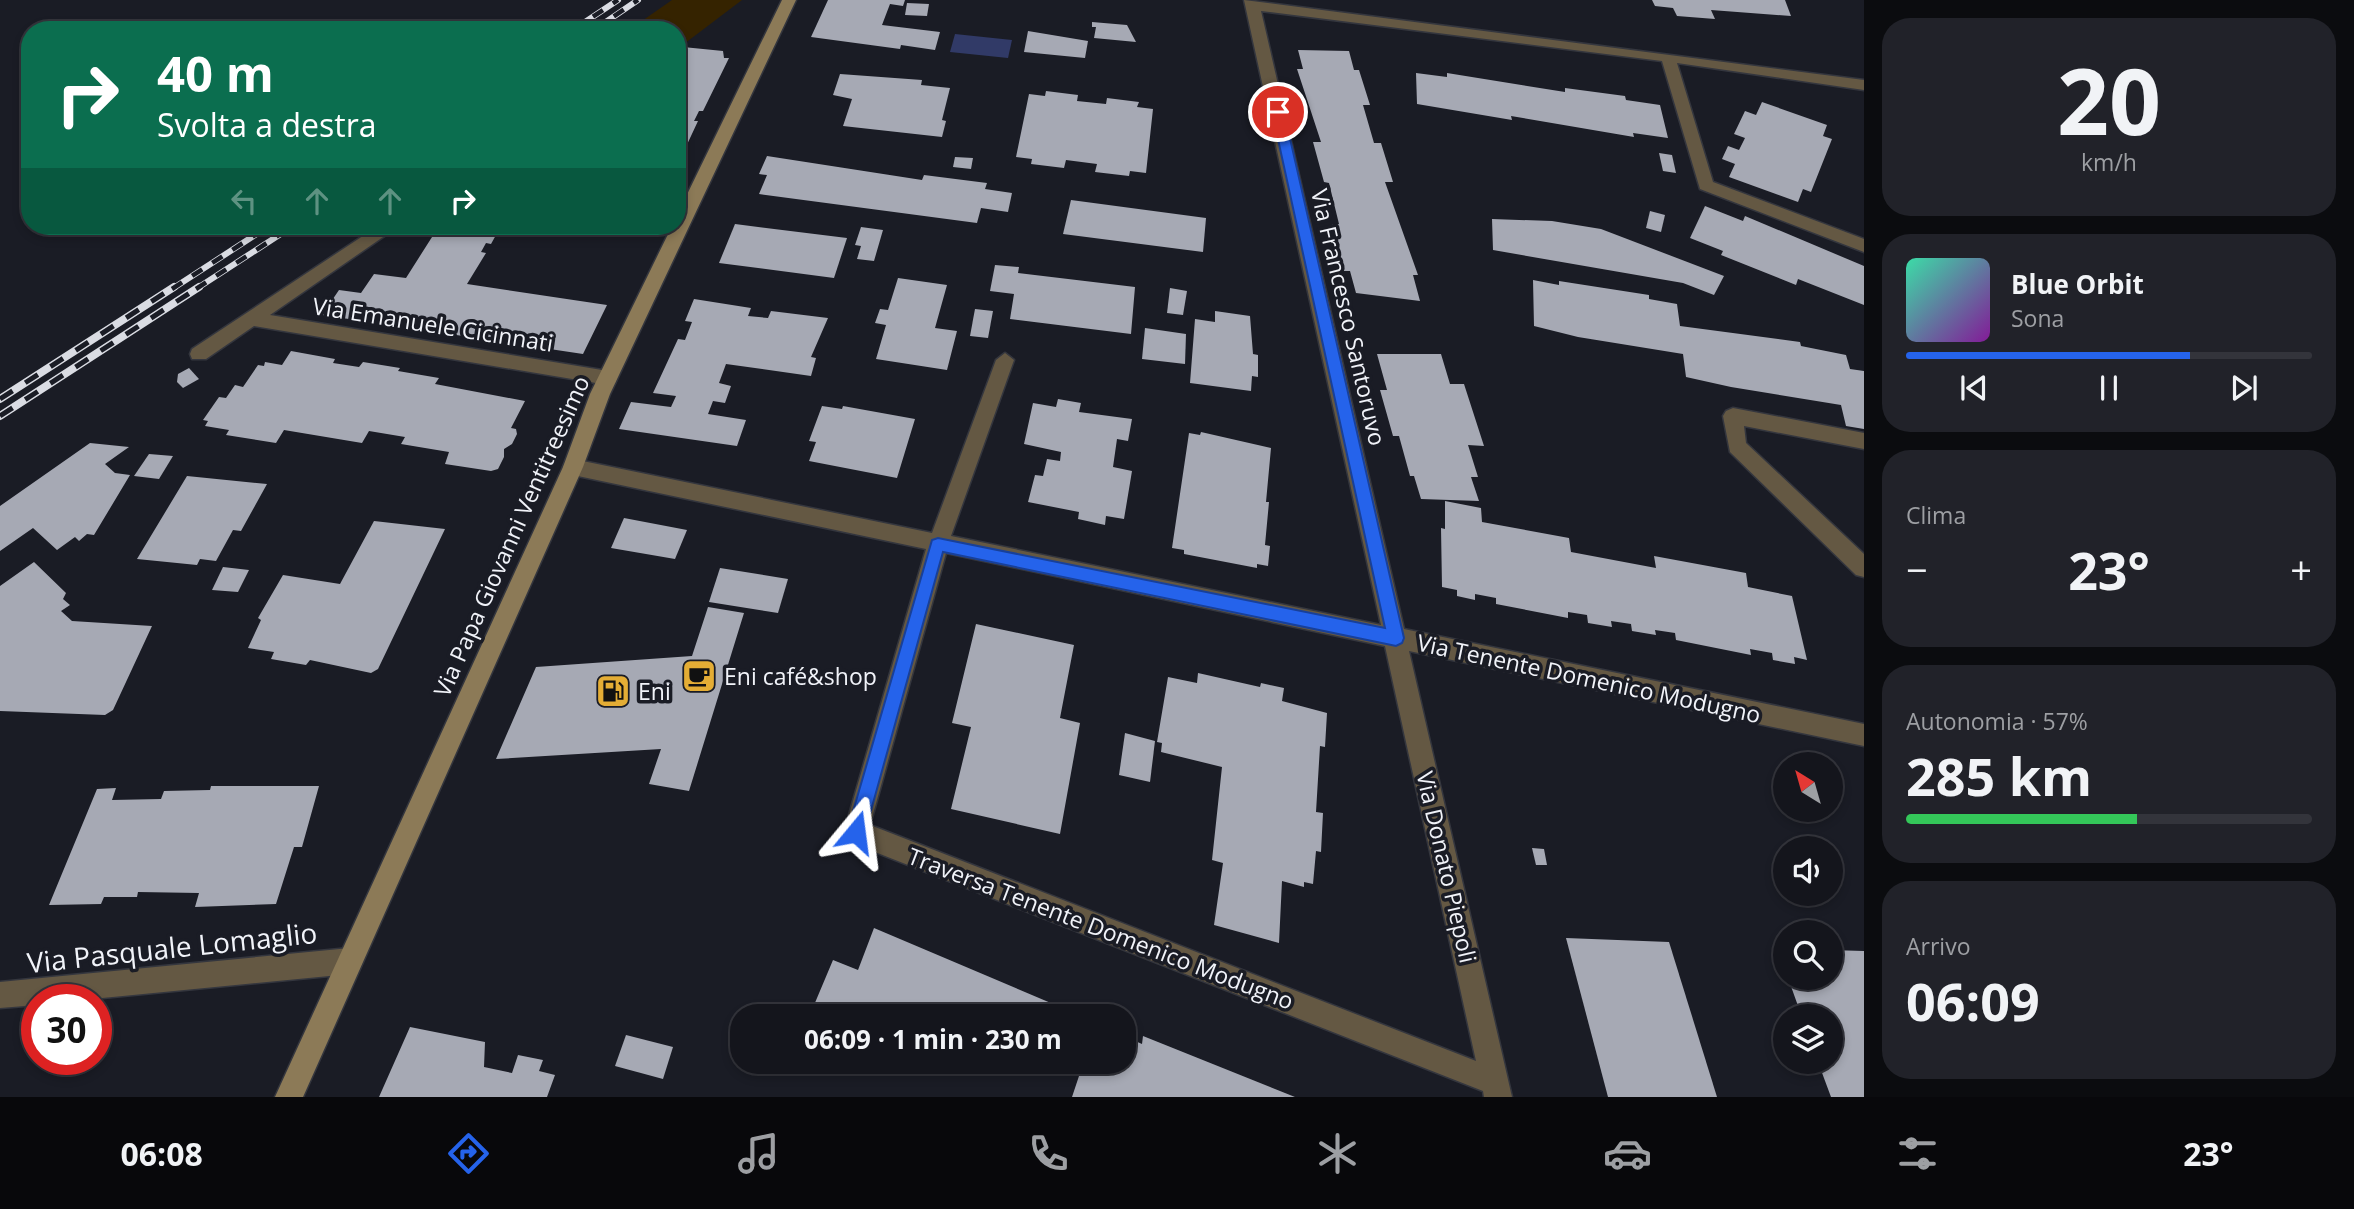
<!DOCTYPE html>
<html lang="it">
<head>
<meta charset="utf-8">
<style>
  body { margin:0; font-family:"Open Sans",sans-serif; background:#212229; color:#f1f3f6; height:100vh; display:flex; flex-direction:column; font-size:26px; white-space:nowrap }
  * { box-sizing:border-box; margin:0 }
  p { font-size:23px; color:#9d9fa3 }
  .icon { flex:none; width:38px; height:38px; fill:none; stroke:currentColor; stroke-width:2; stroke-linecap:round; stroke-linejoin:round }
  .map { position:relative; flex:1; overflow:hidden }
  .sheet { display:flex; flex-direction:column; gap:18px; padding:18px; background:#0b0c0f; width:490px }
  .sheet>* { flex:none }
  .guide { position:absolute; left:21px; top:21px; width:665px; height:214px; border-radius:28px; box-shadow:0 4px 10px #0003,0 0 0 2px #33343b; background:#0b6e4f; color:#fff; overflow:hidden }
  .needle { width:46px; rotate:323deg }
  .fabs { position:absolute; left:1773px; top:752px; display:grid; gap:14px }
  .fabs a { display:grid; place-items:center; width:70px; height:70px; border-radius:50%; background:#14151c; box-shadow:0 4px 10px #0003,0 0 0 2px #33343b; font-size:35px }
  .speed { position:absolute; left:21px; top:984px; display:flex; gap:14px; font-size:35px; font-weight:700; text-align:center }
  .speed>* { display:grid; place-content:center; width:91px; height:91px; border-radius:50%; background:#14151c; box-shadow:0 4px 10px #0003,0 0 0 2px #33343b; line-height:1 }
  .speed .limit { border:10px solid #d22; background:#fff; color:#111 }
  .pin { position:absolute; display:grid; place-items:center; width:60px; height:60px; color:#fff; margin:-30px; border:4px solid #fff; border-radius:50%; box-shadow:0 2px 7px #0007 }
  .me { position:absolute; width:77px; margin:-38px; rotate:16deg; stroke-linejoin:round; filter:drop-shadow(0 0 5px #0008) }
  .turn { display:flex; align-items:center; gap:24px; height:147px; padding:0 21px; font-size:32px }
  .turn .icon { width:91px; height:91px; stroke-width:2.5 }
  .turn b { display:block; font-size:49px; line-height:60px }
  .lanes { display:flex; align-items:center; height:66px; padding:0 21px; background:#0003; justify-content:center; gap:35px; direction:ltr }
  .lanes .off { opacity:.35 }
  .big { font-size:52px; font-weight:700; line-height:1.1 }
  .sheet .widget { flex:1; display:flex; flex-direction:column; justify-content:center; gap:10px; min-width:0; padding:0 24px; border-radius:28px; background:#212229 }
  .sheet .dial { align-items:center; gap:0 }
  .dial b { font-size:91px; line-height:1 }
  .song { display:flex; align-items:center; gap:21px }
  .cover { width:84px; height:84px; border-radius:10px; background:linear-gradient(135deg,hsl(160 70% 55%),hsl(290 70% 35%)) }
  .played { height:7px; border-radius:4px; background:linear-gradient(90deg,#2563eb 70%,#33343b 70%) }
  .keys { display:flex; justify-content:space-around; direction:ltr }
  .heat { display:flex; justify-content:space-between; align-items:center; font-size:38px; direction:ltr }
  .charge { height:10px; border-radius:5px; background:linear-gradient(90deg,#34c759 57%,#33343b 0) }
  .trip { position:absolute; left:730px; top:1004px; width:406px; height:70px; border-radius:28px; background:#14151c; box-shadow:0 4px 10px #0003,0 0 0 2px #33343b; font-weight:700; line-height:70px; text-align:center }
  .tab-bar { display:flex; height:112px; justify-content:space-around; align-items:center; background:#08080b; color:#9d9fa3 }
  .tab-bar .icon { width:49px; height:49px }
  .tab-bar .active { color:#2563eb }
  .tab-bar b { font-size:32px; color:#f1f3f6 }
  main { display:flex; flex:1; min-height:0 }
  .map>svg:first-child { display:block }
</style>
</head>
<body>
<main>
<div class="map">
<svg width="1864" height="1097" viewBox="0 0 1864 1097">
  <rect width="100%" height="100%" fill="#1a1c25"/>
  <polygon fill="#352300" points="672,0 742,0 680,47 677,30 629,30"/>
  <polygon fill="#313a67" points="955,34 1012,40 1008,58 950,52"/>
  <g fill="#a6a9b4">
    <polygon points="828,0 905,0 903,6 890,4 882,25 940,32 935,50 901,45 900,49 811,37"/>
    <polygon points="1652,0 1785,0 1791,16 1711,10 1715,19 1677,16 1673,8 1655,6"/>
    <polygon points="907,3 929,4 927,16 905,15"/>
    <polygon points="1092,22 1127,25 1136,42 1094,38 1096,27 1092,27"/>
    <polygon points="1028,31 1088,41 1085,58 1024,52"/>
    <polygon points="683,47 723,51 724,58 729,58 703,111 699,111 694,121 698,121 677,166 677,51"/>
    <polygon points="1298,50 1349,51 1354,70 1359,70 1370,105 1363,105 1374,143 1381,143 1393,182 1385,182 1418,275 1413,275 1420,301 1356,293 1350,271 1344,271 1332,224 1339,224 1329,183 1324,182 1313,142 1321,142 1297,69 1303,69"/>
    <polygon points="1416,73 1447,77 1447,73 1565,92 1565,88 1625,96 1626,100 1660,105 1668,138 1633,133 1634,137 1511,116 1512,120 1417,104"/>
    <polygon points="840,74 922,80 921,85 950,88 942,120 946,121 942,137 843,126 852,99 833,95"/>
    <polygon points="1046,91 1078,95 1077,101 1106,104 1107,98 1139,102 1137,107 1153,109 1146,173 1130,171 1129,176 1095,172 1097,164 1066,160 1064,168 1031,164 1032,159 1016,157 1029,94 1045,96"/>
    <polygon points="1762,102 1827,125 1823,136 1832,139 1811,192 1803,189 1798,202 1729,177 1735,164 1722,159 1728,146 1739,150 1745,138 1734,134 1745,111 1756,115"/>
    <polygon points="1659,153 1672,155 1676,173 1663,171"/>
    <polygon points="767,156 922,180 924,175 987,183 985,189 1012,193 1008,212 981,208 977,223 759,194 767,175 759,174"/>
    <polygon points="955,157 973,158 971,169 953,167"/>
    <polygon points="1071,200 1206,218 1203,252 1063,234"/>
    <polygon points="1705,206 1743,221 1745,216 1864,266 1864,305 1798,279 1796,285 1721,255 1723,251 1690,238"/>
    <polygon points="1650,211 1665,215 1661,232 1646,228"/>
    <polygon points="1492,219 1552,221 1601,229 1724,276 1714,295 1683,283 1493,250"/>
    <polygon points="735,224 847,238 834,278 719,263"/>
    <polygon points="439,226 501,226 491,244 486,243 481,252 486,253 467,284 607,305 583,354 322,315 339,290 361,293 374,274 406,278"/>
    <polygon points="861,227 883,230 874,261 857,259 861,246 855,245"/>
    <polygon points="995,265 1019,267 1018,273 1135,287 1131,334 1010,319 1014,294 990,291"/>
    <polygon points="898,278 947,285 935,328 957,331 947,370 876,359 886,325 875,323 880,309 888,310"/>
    <polygon points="1533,280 1559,285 1559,281 1649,295 1649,299 1677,304 1680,326 1800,342 1801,346 1846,355 1850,369 1864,371 1864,429 1846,426 1841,405 1731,387 1686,377 1683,354 1578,337 1534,326"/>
    <polygon points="1170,288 1187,291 1183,315 1167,313"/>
    <polygon points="694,299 751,308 748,316 768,318 771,311 828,318 811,357 816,358 811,376 726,364 719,383 731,386 725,403 713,401 708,414 746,420 737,446 619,429 631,402 671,407 676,396 653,393 678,339 685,340 692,322 685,321"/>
    <polygon points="975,309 993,311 988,338 970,336"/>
    <polygon points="1215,311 1250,316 1253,354 1258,355 1258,377 1252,376 1251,391 1190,383 1195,319 1215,322"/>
    <polygon points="1145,328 1186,334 1185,364 1142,359"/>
    <polygon points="291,351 335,359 333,363 359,367 363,362 400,368 398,371 439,378 435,384 525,401 511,428 516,429 517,434 512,444 504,449 504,457 498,469 491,471 445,464 449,452 401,444 405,437 369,431 362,443 284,430 276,443 226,435 229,430 205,426 208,421 203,420 219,397 226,398 235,385 243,387 258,365 264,366 265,362 282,365"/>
    <polygon points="1377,354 1441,354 1450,384 1464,384 1484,446 1468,445 1478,477 1471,477 1479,501 1421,499 1414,476 1410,476 1399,436 1393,436 1380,390 1387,390"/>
    <polygon points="189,368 199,379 183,388 177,382 178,374"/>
    <polygon points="1058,399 1081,403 1079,412 1132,419 1128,441 1117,439 1113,467 1132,471 1124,519 1106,516 1105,525 1078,519 1079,512 1028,502 1035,475 1043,476 1047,459 1060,461 1061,452 1024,444 1033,403 1056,407"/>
    <polygon points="822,406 842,409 843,406 915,419 897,478 809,461 816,442 809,441"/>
    <polygon points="1201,432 1271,448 1266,502 1269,502 1265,545 1270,546 1268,566 1257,564 1257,568 1184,554 1184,550 1172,548 1189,433 1200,435"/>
    <polygon points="90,443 129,447 105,464 115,473 130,475 94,535 87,534 79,541 75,537 57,550 33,528 0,551 0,506"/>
    <polygon points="149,454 173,456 159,479 134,476"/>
    <polygon points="187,476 267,484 241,531 233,530 216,561 200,559 197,565 137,559"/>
    <polygon points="1445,501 1481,508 1482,522 1569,538 1571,552 1656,568 1654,556 1746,573 1748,587 1792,596 1807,660 1794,657 1795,664 1773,660 1772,653 1750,649 1751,655 1676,640 1675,633 1655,630 1656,635 1632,631 1631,624 1611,621 1612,627 1588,623 1587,615 1568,612 1568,618 1496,604 1496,598 1475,594 1475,600 1457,596 1457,590 1442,587 1441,528 1445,529"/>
    <polygon points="624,518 687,530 675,559 611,548"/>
    <polygon points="374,521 445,529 378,669 371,673 310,660 306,665 271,659 274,652 248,648 261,620 258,618 283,575 340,584"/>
    <polygon points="34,562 66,593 63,599 70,605 61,611 72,621 152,626 113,710 105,715 0,711 0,586"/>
    <polygon points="223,567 249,570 238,592 212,590"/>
    <polygon points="720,568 788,579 778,613 709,602"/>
    <polygon points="708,607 744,613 689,791 649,784 661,749 496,759 536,667 692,656"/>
    <polygon points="976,624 1074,645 1060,718 1080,723 1060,834 951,809 971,727 952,723"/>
    <polygon points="1198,673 1260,687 1261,683 1284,688 1282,701 1327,713 1325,747 1320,746 1316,812 1323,813 1321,852 1316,851 1313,884 1304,882 1304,887 1282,881 1279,943 1214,925 1223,863 1212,860 1222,767 1161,752 1162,743 1157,742 1168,677 1197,683"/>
    <polygon points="1125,733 1155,741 1150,782 1119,775"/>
    <polygon points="211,786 319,786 302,847 294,847 276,904 195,907 199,893 138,892 137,897 104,897 101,904 49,905 97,789 116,788 112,800 161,799 164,791 210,790"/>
    <polygon points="1532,848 1544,849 1547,865 1536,865"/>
    <polygon points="874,928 1065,1009 1067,1002 1100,1017 809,1017 833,960 858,970"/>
    <polygon points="1566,938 1669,942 1717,1097 1608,1097"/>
    <polygon points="1830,950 1864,951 1864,1097 1831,1097 1818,1062 1830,1062 1830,1017 1802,1017 1788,978 1830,978"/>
    <polygon points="410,1027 485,1042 484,1067 512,1073 518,1055 543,1060 539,1071 555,1075 547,1097 379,1097"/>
    <polygon points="626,1035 673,1047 663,1079 615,1066"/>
    <polygon points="1124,1036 1142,1044 1143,1036 1295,1097 1072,1097 1079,1076 1049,1062 1124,1062"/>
    <polygon points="972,1062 1006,1062 1001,1075"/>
  </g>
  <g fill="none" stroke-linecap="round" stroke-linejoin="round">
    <g stroke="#34363e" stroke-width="3">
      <g id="street">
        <path d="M1244 0 1864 80V90L1677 63 1713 182 1864 239V252L1700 189 1662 61 1261 11 1404 629 1864 724V746L1409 651 1512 1097H1484L1483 1091 847 841 844 832 926 549 573 475 566 473 563 467 566 461 573 459 932 533 996 360 1005 353 1014 360 951 536 1381 625ZM946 553 1385 646 1476 1061 870 825Z"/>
        <polygon points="378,226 399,226 270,315 608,371 615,373 617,378 615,383 608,385 254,326 206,359 192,359 190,354 192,349"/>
        <polygon points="1733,408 1864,433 1864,449 1744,426 1746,443 1864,554 1864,577 1856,575 1730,452 1723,416 1726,411"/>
        <polygon points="350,948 359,952 363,961 359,970 350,974 92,999 37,999 37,1005 0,1008 0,982"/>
      </g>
    </g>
    <g stroke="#34363e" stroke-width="3">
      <polygon id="secondary" points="782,0 796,0 610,394 583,467 303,1097 275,1097 563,467 590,394 672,226 677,226 677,215"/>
    </g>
    <use href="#street" fill="#645843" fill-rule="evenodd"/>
    <use href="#secondary" fill="#8c7a57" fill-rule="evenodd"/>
    <g stroke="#dadce3" stroke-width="6">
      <g id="rail-far1">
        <polyline points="573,30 618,0"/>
        <polyline points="594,30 638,0"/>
        <polyline points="172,289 269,226"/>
        <polyline points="196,289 293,226"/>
      </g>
    </g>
    <g stroke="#dadce3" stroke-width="8">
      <g id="rail">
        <polyline points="0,399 174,287"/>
        <polyline points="0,416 199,287"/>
      </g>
    </g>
    <use href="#rail-far1" stroke="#1a1c25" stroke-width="4.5" stroke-dasharray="12" stroke-linecap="butt"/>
    <use href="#rail" stroke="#1a1c25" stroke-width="5" stroke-dasharray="15" stroke-linecap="butt"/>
  </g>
  <polygon fill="#2563eb" stroke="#184099" stroke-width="2" points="1278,108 1284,112 1404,638 1402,643 1396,646 943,552 865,832 862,839 856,841 849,839 847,832 932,540 938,538 1385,628 1272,112"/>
  <defs>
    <g id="cafe-square" transform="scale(1.75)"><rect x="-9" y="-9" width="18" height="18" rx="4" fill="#e4ad35" stroke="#1a1c25"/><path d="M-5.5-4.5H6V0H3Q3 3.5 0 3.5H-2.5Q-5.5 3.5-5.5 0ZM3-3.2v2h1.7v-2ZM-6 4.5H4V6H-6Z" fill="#111"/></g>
    <g id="fuel-square" transform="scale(1.75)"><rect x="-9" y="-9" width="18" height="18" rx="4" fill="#e4ad35" stroke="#1a1c25"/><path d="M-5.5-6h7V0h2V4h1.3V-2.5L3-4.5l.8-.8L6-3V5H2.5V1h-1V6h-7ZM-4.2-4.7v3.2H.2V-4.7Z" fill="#111"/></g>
  </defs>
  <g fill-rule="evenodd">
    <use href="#cafe-square" x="699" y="676"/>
    <use href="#fuel-square" x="613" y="691"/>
  </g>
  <g text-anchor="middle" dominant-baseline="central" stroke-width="7" stroke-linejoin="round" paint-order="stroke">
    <g font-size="23" fill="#f1f3f9" stroke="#1a1c25">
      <text transform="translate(1349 317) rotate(77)">Via Francesco Santoruvo</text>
      <text transform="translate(433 324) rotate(9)">Via Emanuele Cicinnati</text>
      <text transform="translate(511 536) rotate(-66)">Via Papa Giovanni Ventitreesimo</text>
      <text transform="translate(1589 678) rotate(12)">Via Tenente Domenico Modugno</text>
      <text transform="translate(1447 867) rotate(77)">Via Donato Piepoli</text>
      <text transform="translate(1101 928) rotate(21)">Traversa Tenente Domenico Modugno</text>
    </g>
    <g font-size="23" fill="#f1f3f9" stroke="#1a1c25" text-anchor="start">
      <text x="724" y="676">Eni café&amp;shop</text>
      <text x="638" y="691">Eni</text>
    </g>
    <g font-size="28" fill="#f1f3f9" stroke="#1a1c25">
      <text transform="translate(172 947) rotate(-6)">Via Pasquale Lomaglio</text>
    </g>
  </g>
</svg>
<div class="fabs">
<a><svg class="needle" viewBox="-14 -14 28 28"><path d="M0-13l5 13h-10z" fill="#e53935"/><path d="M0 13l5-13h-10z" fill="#9d9fa3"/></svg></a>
<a><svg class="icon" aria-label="sound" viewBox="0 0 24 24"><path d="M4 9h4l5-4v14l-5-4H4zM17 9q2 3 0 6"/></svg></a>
<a><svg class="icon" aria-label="search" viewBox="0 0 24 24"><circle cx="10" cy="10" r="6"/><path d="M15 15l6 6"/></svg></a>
<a><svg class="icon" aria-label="layers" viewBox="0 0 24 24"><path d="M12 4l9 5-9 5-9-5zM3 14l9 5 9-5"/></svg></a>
</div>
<div class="speed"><div class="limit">30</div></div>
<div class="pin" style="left:1278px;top:112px;background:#d93025"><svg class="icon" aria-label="arrive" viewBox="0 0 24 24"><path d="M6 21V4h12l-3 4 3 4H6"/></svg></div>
<svg class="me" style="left:856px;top:832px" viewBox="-20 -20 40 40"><path d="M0-17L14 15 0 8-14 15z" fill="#2563eb" stroke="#fff" stroke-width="4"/></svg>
<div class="trip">06:09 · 1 min · 230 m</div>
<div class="guide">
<div class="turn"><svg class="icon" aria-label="right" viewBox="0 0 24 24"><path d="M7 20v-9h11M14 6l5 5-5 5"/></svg><div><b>40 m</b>Svolta a destra</div></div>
<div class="lanes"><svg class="icon off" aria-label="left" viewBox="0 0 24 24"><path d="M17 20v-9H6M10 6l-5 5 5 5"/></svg><svg class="icon off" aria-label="ahead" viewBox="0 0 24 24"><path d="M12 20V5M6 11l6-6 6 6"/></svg><svg class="icon off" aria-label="ahead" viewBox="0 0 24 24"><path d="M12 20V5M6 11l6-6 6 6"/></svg><svg class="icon" aria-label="right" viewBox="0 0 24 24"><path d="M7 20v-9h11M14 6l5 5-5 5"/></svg></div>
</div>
</div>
<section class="sheet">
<div class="widget dial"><b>20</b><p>km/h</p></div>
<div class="widget">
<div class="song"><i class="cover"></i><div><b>Blue Orbit</b><p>Sona</p></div></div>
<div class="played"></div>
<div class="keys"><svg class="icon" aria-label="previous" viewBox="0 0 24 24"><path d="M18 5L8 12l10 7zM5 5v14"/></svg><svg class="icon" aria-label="pause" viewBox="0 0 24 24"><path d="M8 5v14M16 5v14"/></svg><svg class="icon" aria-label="next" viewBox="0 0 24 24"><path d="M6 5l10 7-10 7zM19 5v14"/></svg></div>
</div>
<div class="widget"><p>Clima</p>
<div class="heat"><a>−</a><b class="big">23°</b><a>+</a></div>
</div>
<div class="widget"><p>Autonomia · 57%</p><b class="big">285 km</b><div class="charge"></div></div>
<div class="widget"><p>Arrivo</p><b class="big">06:09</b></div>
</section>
</main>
<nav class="tab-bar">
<b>06:08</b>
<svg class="icon active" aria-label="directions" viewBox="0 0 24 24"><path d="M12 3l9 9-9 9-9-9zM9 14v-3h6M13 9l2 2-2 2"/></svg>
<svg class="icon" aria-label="music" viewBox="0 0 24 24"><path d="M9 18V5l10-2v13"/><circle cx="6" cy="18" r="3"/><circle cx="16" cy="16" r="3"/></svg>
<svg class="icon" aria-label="phone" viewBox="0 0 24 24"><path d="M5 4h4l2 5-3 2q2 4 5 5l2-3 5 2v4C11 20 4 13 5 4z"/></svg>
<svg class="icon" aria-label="climate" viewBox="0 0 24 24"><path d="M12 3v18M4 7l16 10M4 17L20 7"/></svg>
<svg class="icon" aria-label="car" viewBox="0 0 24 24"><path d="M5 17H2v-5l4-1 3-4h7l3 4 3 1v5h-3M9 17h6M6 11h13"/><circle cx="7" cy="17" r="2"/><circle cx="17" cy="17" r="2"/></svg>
<svg class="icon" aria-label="filters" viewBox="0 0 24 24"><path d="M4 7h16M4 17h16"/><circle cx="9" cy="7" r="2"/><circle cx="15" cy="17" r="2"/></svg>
<b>23°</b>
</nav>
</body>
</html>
